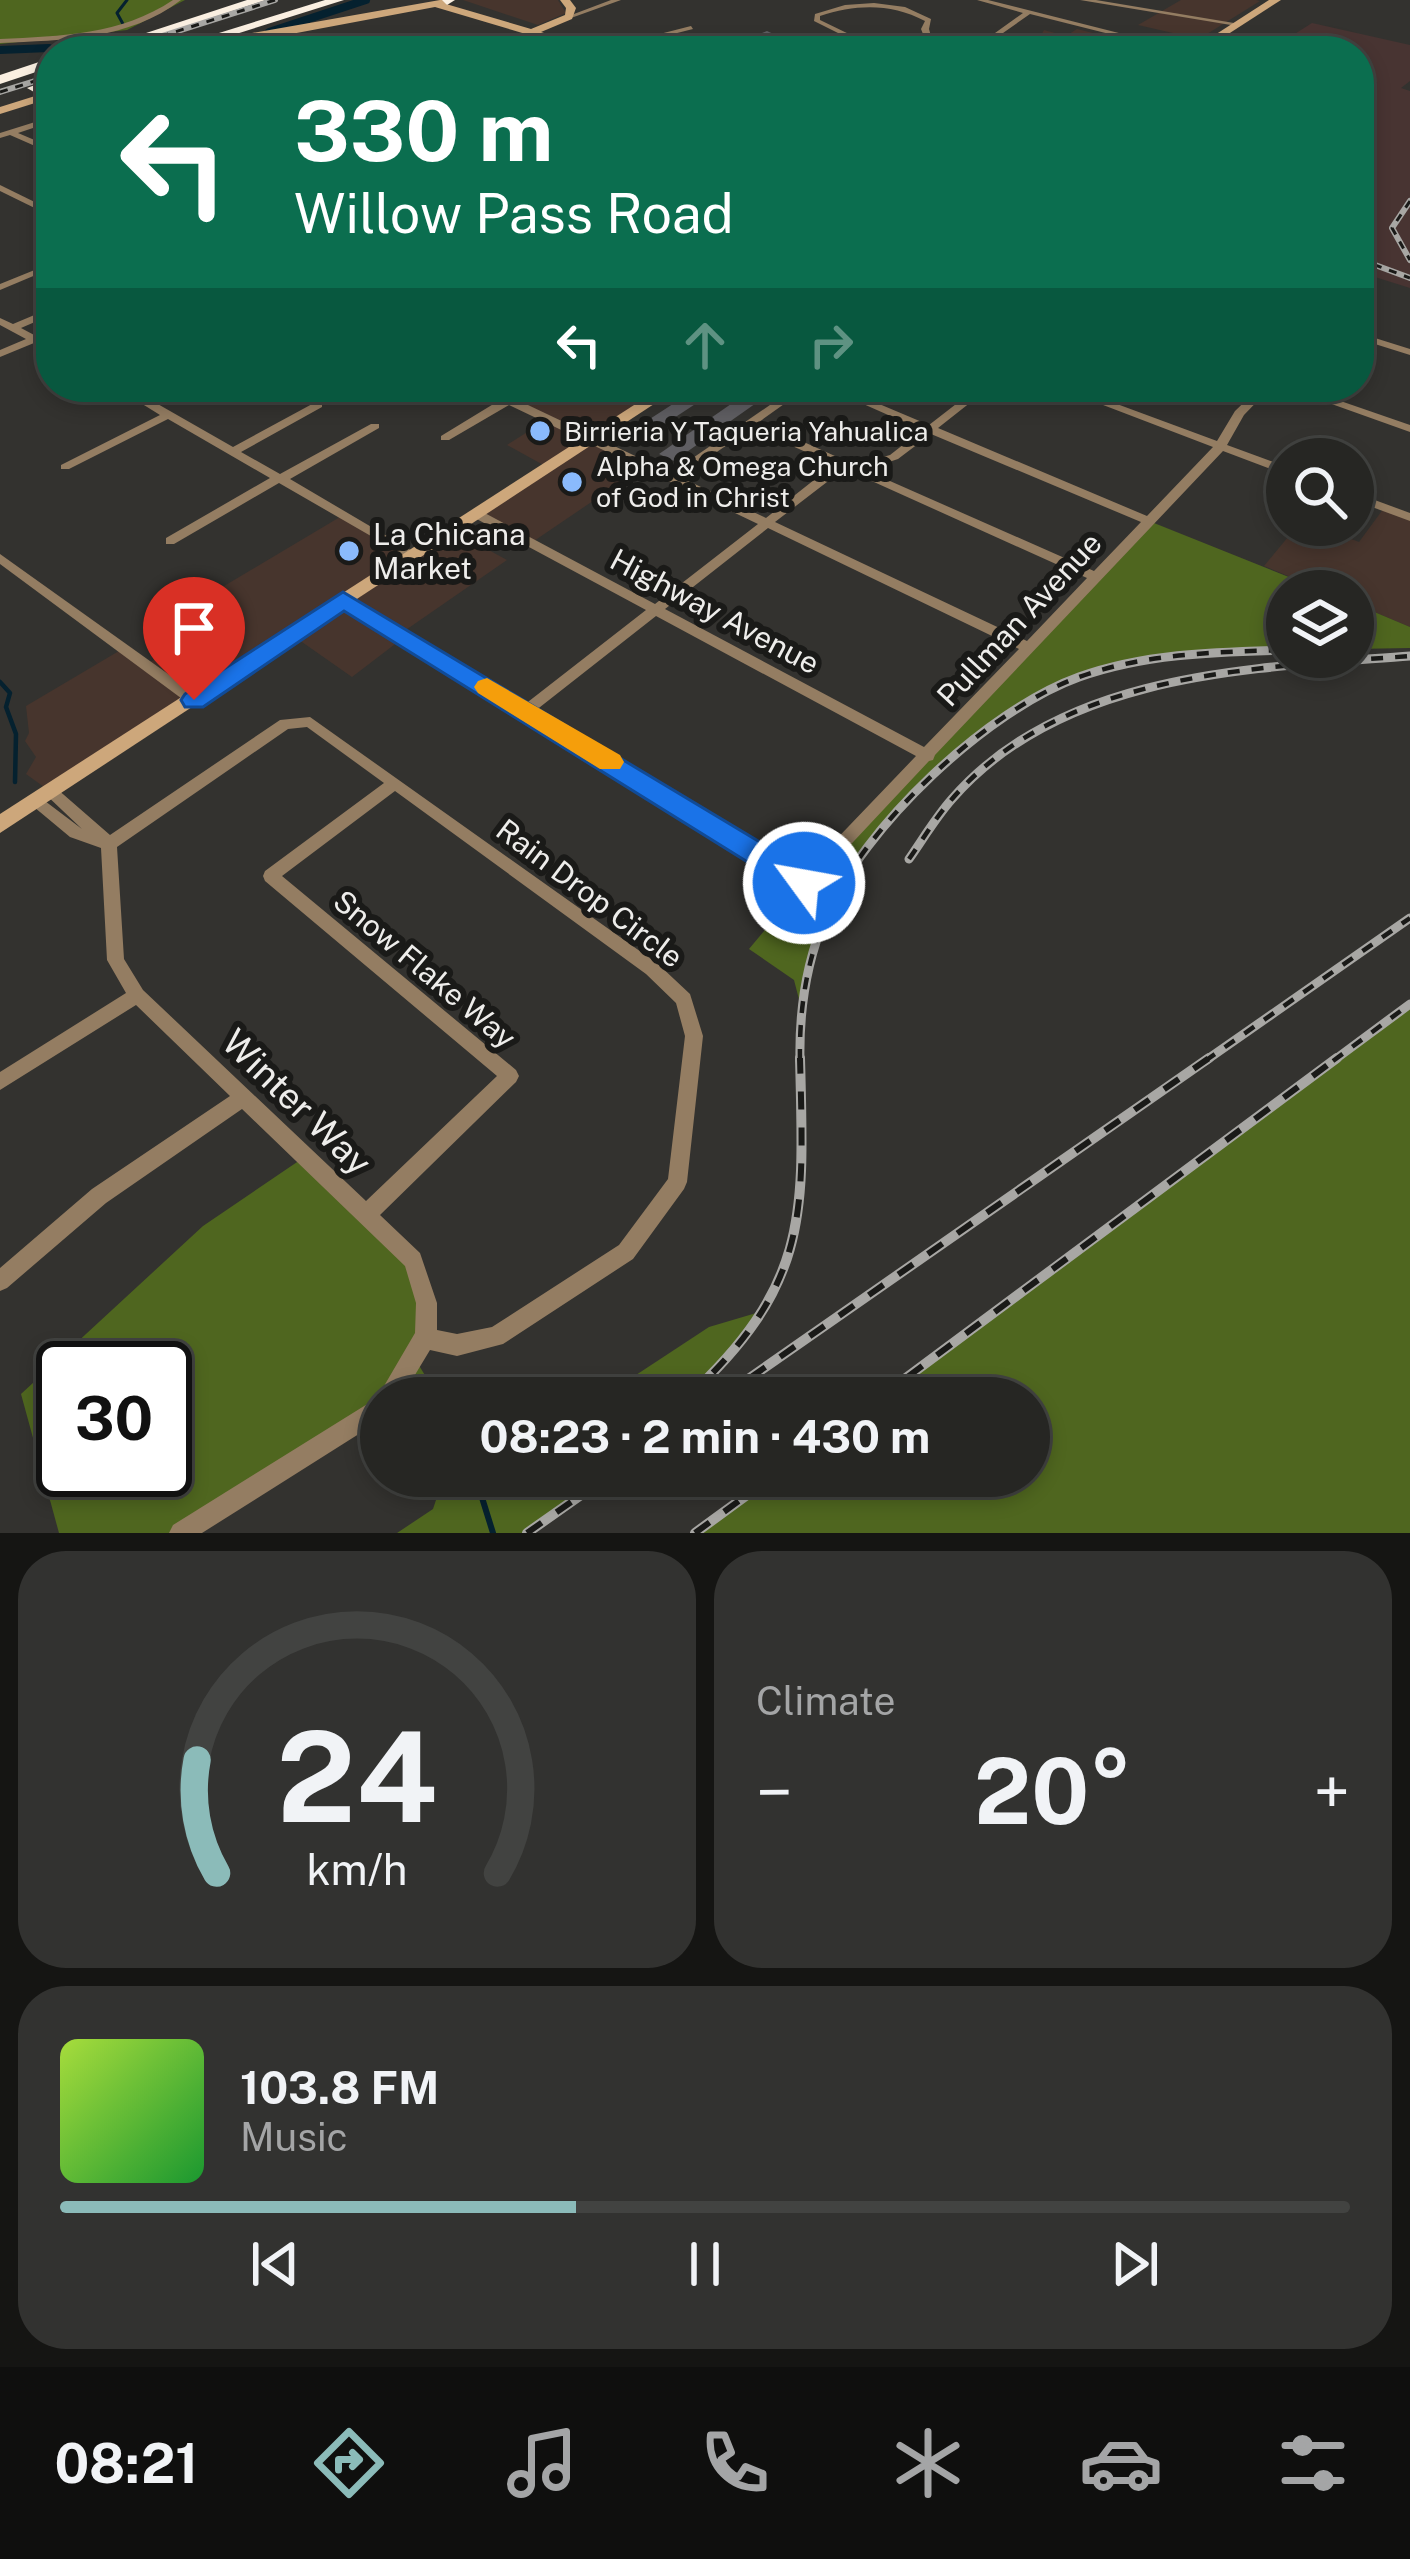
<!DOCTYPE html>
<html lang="en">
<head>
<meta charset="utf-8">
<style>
  body { margin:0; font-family:"Public Sans",sans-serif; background:#323230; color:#f1f3f6; height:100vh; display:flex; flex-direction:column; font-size:45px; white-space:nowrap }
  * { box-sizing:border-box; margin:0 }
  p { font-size:39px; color:#a4a5a6 }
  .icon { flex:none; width:66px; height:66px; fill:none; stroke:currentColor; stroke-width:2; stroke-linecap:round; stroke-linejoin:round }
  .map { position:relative; height:1533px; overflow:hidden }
  .side { display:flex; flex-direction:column; gap:18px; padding:18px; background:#151513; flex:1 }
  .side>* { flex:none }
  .banner { position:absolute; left:36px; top:36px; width:1338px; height:366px; border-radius:48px; box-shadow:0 6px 18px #0003,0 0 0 3px #424341; background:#0b6e4f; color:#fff; overflow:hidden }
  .tools { position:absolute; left:1266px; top:438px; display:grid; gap:24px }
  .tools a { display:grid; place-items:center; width:108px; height:108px; border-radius:50%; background:#262623; box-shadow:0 6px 18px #0003,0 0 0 3px #424341; font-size:60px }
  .speed { position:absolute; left:36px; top:1341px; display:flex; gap:24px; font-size:60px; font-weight:700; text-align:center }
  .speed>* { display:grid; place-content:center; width:156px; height:156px; border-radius:50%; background:#262623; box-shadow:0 6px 18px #0003,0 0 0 3px #424341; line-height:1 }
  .speed .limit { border:6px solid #111; border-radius:18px; background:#fff; color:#111 }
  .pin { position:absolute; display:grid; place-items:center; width:102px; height:102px; color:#fff; margin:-123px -51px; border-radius:50% 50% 50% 0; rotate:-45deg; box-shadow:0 0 12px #0007 }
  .pin .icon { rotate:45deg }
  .me { position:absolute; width:132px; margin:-66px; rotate:302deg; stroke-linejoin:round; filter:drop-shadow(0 0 9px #0008) }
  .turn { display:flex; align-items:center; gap:42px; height:252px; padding:0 60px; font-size:54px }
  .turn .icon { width:156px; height:156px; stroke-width:2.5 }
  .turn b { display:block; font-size:84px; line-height:102px }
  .lanes { display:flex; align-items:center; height:114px; padding:0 60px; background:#0003; justify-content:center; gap:60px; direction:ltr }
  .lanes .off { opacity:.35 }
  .big { font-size:90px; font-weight:700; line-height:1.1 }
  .side .widget { flex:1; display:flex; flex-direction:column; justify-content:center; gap:18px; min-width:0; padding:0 42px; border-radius:48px; background:#323230 }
  .side .dial { align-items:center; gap:0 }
  .dial svg { height:312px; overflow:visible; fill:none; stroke:#424341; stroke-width:7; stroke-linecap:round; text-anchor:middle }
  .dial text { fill:#f1f3f6; stroke:none }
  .song { display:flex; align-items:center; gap:36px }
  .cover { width:144px; height:144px; border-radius:18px; background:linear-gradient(135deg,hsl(80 70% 55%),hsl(130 70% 35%)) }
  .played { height:12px; border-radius:6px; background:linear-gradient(90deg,#8bbbb9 40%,#424341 40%) }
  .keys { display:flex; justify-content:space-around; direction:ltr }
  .heat { display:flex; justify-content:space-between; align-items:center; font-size:66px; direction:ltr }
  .side .tiles { flex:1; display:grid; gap:18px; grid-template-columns:1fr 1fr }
  .widget:last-child { grid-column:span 2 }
  .trip { position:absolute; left:360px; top:1377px; width:690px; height:120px; border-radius:60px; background:#262623; box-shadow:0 6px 18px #0003,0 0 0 3px #424341; font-weight:700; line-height:120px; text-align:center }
  .tabs { display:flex; height:192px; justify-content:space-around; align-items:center; background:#0f0f0e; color:#a4a5a6 }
  .tabs .icon { width:84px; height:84px }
  .tabs .on { color:#8bbbb9 }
  .tabs b { font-size:54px; color:#f1f3f6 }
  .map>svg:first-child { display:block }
</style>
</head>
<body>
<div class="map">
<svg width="1410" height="1533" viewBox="0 0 1410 1533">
  <rect width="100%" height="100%" fill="#33322f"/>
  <g fill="#47352d">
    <polygon points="463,0 558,0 566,13 538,25"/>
    <polygon points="1181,0 1256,0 1260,1 1199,39 1138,25"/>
    <polygon points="1077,29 1109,37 1164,51 1050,51 1039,39 1044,30 1066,36"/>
    <polygon points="547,387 581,395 594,387 672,387 593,438 646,465 531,543 477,514 547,467 507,445 548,419 518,404"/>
    <polygon points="1384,508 1410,517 1410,627 1353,603 1353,591 1324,591 1264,566 1298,525 1315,525 1359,542"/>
    <polygon points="345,514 412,555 452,530 507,560 400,634 403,638 352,677 292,635 51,792 26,774 36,757 25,741 29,733 26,706 124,648 147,664 200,632 194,621 232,598 219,589"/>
  </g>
  <polygon fill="#483432" points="1312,23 1410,45 1410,81 1401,88 1410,91 1410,288 1359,272 1359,51 1210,51 1231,37 1274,47"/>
  <g fill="#4f661f" fill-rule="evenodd">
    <polygon points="0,0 185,0 127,30 0,44"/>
    <path d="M1149 521 1324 591H1287V650C1110 653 1036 669 911 801 844 872 818 908 801 1007L794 980 749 949 804 883Z"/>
    <polygon points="1353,603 1410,627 1410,648 1353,649"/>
    <polygon points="1410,1004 1410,1533 695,1533 773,1476 1029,1476 1029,1398 879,1398"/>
    <path d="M306 1156 413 1260 428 1299 415 1359 439 1398H415L404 1377 381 1398 181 1533H59L21 1394 203 1226ZM63 1368H165V1470H63Z"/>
    <polygon points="763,1311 687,1398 601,1398 709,1327"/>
    <polygon points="444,1476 597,1476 527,1533 397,1533 433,1509"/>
  </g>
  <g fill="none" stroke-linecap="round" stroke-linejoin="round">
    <polyline stroke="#05212f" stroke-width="3" points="123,24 117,13 127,0"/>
    <polyline stroke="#05212f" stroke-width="4.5" points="0,682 10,693 6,707 16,734 15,782"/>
    <polyline stroke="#05212f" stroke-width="6" points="479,1488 493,1533"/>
    <g stroke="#05212f" stroke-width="8">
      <polyline points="269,32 366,0"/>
      <polyline points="0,50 49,48"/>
      <polyline points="213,51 242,41"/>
    </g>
  </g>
  <g fill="#5f5e62">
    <polygon points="767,31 782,38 809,51 759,51 733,44"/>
    <polygon points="692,387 779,387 674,461 659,454 731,404 709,395 636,443 619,439 696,389"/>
  </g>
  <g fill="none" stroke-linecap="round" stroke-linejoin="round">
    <g fill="#947d62" fill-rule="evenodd">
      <path d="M173 0H181C129 40 63 40 0 43V39C61 36 121 35 173 0Z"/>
      <polygon points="611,0 621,0 571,18 566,17"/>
      <polygon points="977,0 988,0 1190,51 1177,51 1030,14 1003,33 1020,51 1012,51 995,33 1023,13"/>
      <polygon points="1080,0 1096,0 1240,24 1237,26"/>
      <path d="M874 3 905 7 931 19 929 29 934 47 922 51H912L927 44 921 29 925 21C891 3 856 4 820 16V20L884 51H874L814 21 815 14 845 5Z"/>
      <polygon points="691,26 693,29 606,51 601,49"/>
      <polygon points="51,117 51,122 18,133 51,147 51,153 10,135 0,138 0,133"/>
      <polygon points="0,185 51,210 51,216 0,191"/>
      <polygon points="42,267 50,269 0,290 0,284"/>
      <polygon points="51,308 51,315 21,328 51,344 51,351 34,343 0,357 0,350 26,339 0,325 0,318 13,324"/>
      <polygon points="1359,333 1410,349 1410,355 1359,339"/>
      <polygon points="115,387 128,387 233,447 314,403 322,403 322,407 241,452 280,474 371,424 379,424 379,428 290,479 419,555 413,559 409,558 279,483 174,544 166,544 166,538 270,478 168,419 69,469 61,469 61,465 160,415"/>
      <polygon points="388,387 401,387 379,401 371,401 371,397"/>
      <path d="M476 387H490L671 473 796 387H808L759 422 855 465 890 455 922 430 825 387H839L929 425 978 387H990L938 428 1147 516 1213 447 1056 387H1071L1217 441 1235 411 1260 387H1271L1244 415 1227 445 1287 467V475L1223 451 935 755 933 760 929 761 810 888 804 889 338 603 336 600 338 597H348L524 705 646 610 473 517V511H481L655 604 758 524 509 405 449 440H441V436L500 400ZM752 428 844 469 819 476 766 518 680 477ZM931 434 1141 522 1094 571 865 470 898 459ZM854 473 1087 578 1027 641 775 522 827 482ZM768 528 1019 649 924 747 665 609ZM656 616 916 756 803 874 535 711Z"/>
      <polygon points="626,387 640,387 661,398 659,400 651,400"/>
      <polygon points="1284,387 1300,387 1410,425 1410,432"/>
      <polygon points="1353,492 1410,513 1410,521 1353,500"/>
      <polygon points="0,554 199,696 201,700 199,704 189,704 0,564"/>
      <path d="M310 717 658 964 690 994 703 1036 687 1182 684 1189 633 1259 503 1344 457 1356 430 1350 401 1398H381V1420L202 1533H169L173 1525 377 1398 415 1333 416 1303 405 1266 242 1109 106 1203 7 1288 0 1291V1268L92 1189 230 1096 136 1005 0 1090V1072L126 993 107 960 101 848 70 837 28 802 31 798H41L82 829 43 792 46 788H56L110 835 280 720ZM307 727 384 783 265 871 263 876 265 881 497 1076 366 1201 143 990 124 959 117 847 288 729ZM395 791 646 974 676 1003 685 1036 668 1179 619 1245 492 1327 457 1334 437 1330V1303L420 1253 380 1215 516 1082 519 1076 516 1070 282 876Z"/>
    </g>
    <g fill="#cda77b" fill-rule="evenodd">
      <polygon points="440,0 451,0 446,4 531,29 565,15 566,8 560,0 570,0 576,8 572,19 541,32 599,51 583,51 435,7 200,51 183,51 252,33"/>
      <polygon points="1269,0 1281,0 1202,51 1190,51"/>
      <polygon points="51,91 51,98 0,114 0,107"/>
      <polygon points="662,387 680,387 0,833 0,814"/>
    </g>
    <g fill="#faefe1" fill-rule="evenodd">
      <polygon points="247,0 266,0 111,51 91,51"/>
      <polygon points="325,0 344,0 182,51 161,51"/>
      <polygon points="442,0 455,0 447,5"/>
      <polygon points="51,58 51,67 0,84 0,75"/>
      <polygon points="51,79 51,87 34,92 27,88"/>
    </g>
    <g stroke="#a8a7a4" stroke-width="6">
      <g id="rail-far2">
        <polyline points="115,51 275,0"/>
        <polyline points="0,92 51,76"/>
        <polyline points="1410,201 1392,228 1410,260"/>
        <polyline points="1359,259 1410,278"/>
      </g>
    </g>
    <g stroke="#a8a7a4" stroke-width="9">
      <g id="rail-far1">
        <path d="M909 859C923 839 936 817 952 799 1063 671 1255 668 1410 656"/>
        <path d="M800 1061C799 1012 806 963 825 918 863 827 987 710 1079 677 1146 653 1217 652 1287 650"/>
        <polyline points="1205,1061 1410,918"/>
        <polyline points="1333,1061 1410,1004"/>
      </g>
    </g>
    <g stroke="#a8a7a4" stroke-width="10">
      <g id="rail">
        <path d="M687 1398C810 1284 804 1215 800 1058"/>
        <polyline points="721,1398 1209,1058"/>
        <polyline points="879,1398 1337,1058"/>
        <polyline points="527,1533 608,1476"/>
        <polyline points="695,1533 773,1476"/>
      </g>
    </g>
    <use href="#rail-far2" stroke="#1a1a18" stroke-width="3" stroke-dasharray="8" stroke-linecap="butt"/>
    <use href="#rail-far1" stroke="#1a1a18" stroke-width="4.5" stroke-dasharray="12" stroke-linecap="butt"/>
    <use href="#rail" stroke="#1a1a18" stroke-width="6" stroke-dasharray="18" stroke-linecap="butt"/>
  </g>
  <polygon fill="#1a73e8" stroke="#114b97" stroke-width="3" points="343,592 815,875 819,883 815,891 794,891 344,611 203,707 185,707 181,700 185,694"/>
  <polygon fill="#f59e0b" points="487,678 620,755 624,762 620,769 600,769 478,693 474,687 478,681"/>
  <g fill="#8abafc" stroke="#1a1a18" stroke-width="4.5">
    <circle cx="540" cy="431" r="12"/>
    <circle cx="572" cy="482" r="12"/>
    <circle cx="349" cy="551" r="12"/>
  </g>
  <g text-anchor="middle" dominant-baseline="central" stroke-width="12" stroke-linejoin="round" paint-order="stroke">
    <g font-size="27" fill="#eeedeb" stroke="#1a1a18" text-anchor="start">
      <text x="564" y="431">Birrieria Y Taqueria Yahualica</text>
      <text x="596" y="466">Alpha &amp; Omega Church<tspan x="596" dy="31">of God in Christ</tspan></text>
    </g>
    <g font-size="30" fill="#eeedeb" stroke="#1a1a18" text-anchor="start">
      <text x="373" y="534">La Chicana<tspan x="373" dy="34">Market</tspan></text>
    </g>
    <g font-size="30" fill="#eeedeb" stroke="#1a1a18">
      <text transform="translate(715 611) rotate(28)">Highway Avenue</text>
      <text transform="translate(1019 619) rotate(-47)">Pullman Avenue</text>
      <text transform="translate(590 893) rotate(37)">Rain Drop Circle</text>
      <text transform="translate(425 969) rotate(40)">Snow Flake Way</text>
    </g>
    <g font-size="36" fill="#eeedeb" stroke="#1a1a18">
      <text transform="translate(297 1102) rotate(44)">Winter Way</text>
    </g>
  </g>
</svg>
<div class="tools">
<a><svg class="icon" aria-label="search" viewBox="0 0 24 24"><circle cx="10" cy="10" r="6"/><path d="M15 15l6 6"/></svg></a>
<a><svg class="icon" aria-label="layers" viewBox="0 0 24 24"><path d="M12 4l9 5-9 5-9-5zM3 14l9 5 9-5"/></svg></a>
</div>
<div class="speed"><div class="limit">30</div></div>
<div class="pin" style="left:194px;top:700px;background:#d93025"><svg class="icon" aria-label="arrive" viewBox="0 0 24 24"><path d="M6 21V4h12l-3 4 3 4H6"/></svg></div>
<svg class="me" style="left:804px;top:883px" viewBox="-20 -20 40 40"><circle r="17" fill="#1a73e8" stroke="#fff" stroke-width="3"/><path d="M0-11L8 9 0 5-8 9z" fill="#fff"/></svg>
<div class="trip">08:23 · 2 min · 430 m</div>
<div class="banner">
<div class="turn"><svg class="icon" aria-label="left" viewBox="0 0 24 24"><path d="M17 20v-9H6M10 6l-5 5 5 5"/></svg><div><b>330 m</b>Willow Pass Road</div></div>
<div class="lanes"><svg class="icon" aria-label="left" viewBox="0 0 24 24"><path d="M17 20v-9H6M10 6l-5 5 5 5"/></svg><svg class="icon off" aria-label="ahead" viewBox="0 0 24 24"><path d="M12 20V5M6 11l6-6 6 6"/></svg><svg class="icon off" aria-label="right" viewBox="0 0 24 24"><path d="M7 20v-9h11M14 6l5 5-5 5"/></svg></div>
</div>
</div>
<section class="side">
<div class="tiles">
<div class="widget dial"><svg viewBox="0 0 100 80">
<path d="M14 69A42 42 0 1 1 86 69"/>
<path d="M14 69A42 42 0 0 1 9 40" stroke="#8bbbb9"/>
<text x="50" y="56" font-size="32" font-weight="700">24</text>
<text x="50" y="72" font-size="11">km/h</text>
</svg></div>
<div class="widget"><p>Climate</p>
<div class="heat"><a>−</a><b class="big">20°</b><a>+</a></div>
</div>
<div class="widget">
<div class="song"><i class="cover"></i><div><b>103.8 FM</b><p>Music</p></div></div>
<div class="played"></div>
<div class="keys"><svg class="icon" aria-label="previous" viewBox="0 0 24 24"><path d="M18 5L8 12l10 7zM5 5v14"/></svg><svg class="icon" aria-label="pause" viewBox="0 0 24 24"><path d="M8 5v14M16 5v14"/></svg><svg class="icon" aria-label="next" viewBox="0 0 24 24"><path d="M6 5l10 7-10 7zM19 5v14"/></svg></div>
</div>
</div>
</section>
<nav class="tabs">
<b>08:21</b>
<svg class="icon on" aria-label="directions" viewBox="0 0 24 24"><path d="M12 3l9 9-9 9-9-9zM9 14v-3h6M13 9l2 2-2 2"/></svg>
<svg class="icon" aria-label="music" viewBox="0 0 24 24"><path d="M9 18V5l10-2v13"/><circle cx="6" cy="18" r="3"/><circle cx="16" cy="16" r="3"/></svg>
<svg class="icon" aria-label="phone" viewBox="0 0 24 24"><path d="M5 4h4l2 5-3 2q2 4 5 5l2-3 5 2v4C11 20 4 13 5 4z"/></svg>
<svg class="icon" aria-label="climate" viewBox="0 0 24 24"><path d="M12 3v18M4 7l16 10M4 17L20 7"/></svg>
<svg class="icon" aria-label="car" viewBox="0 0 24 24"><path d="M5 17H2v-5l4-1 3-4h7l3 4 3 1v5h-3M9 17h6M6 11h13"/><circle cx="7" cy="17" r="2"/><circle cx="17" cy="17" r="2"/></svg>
<svg class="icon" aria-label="filters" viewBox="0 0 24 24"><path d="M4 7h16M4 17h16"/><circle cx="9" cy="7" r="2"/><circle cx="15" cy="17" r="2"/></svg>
</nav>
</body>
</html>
